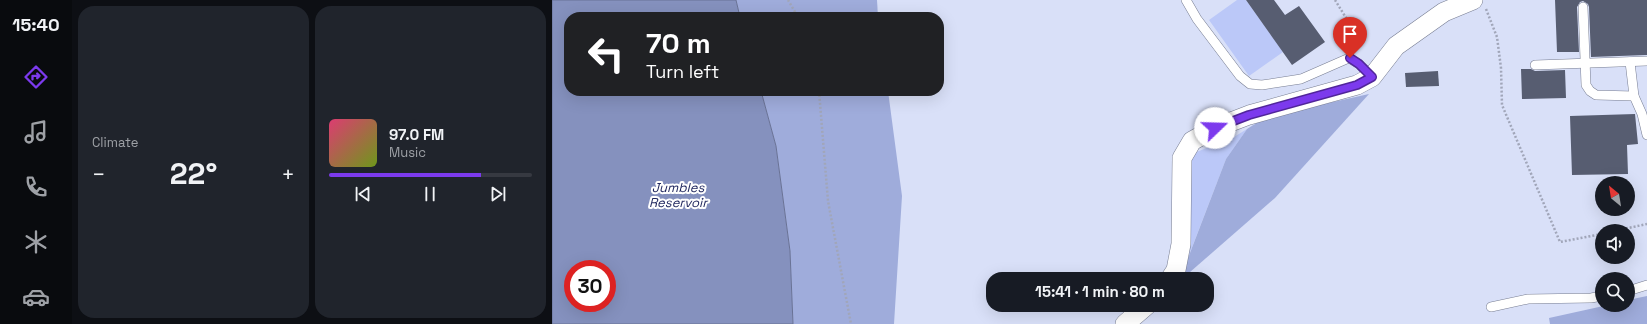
<!DOCTYPE html>
<html lang="en">
<head>
<meta charset="utf-8">
<style>
  body { margin:0; font-family:"Space Grotesk",sans-serif; background:#20242c; color:#f1f3f6; height:100vh; display:flex; flex-direction:column; font-size:15px; white-space:nowrap }
  * { box-sizing:border-box; margin:0 }
  p { font-size:13px; color:#9ea1a6 }
  .icon { flex:none; width:22px; height:22px; fill:none; stroke:currentColor; stroke-width:2; stroke-linecap:round; stroke-linejoin:round }
  .map { position:relative; flex:1; overflow:hidden }
  .panel { display:flex; flex-direction:column; gap:6px; padding:6px; background:#0d0f14; width:480px }
  .panel>* { flex:none }
  .banner { position:absolute; left:12px; top:12px; width:380px; height:84px; border-radius:16px; box-shadow:0 4px 16px #0002; background:#202124; color:#fff; overflow:hidden }
  .needle { width:26px; rotate:330deg }
  .fabs { position:absolute; left:1043px; top:176px; display:grid; gap:8px }
  .fabs a { display:grid; place-items:center; width:40px; height:40px; border-radius:50%; background:#171b24; box-shadow:0 4px 16px #0002; font-size:20px }
  .speed { position:absolute; left:12px; top:260px; display:flex; gap:8px; font-size:20px; font-weight:700; text-align:center }
  .speed>* { display:grid; place-content:center; width:52px; height:52px; border-radius:50%; background:#171b24; box-shadow:0 4px 16px #0002; line-height:1 }
  .speed .limit { border:6px solid #d22; background:#fff; color:#111 }
  .pin { position:absolute; display:grid; place-items:center; width:34px; height:34px; color:#fff; margin:-41px -17px; border-radius:50% 50% 50% 0; rotate:-45deg; box-shadow:0 0 4px #0007 }
  .pin .icon { rotate:45deg }
  .me { position:absolute; width:44px; margin:-22px; rotate:69deg; stroke-linejoin:round; filter:drop-shadow(0 0 3px #0008) }
  .turn { display:flex; align-items:center; gap:14px; height:84px; padding:0 16px; font-size:18px }
  .turn .icon { width:52px; height:52px; stroke-width:2.5 }
  .turn b { display:block; font-size:28px; line-height:34px }
  .big { font-size:30px; font-weight:800; line-height:1.1 }
  .panel .tile { flex:1; display:flex; flex-direction:column; justify-content:center; gap:6px; min-width:0; padding:0 14px; border-radius:16px; background:#20242c }
  .song { display:flex; align-items:center; gap:12px }
  .cover { width:48px; height:48px; border-radius:6px; background:linear-gradient(135deg,hsl(340 70% 55%),hsl(80 70% 35%)) }
  .played { height:4px; border-radius:2px; background:linear-gradient(90deg,#7c3aed 75%,#363941 75%) }
  .keys { display:flex; justify-content:space-around; direction:ltr }
  .heat { display:flex; justify-content:space-between; align-items:center; font-size:22px; direction:ltr }
  .panel .tiles { flex:1; display:grid; gap:6px; grid-template-columns:repeat(2,1fr) }
  .trip { position:absolute; left:434px; top:272px; width:228px; height:40px; border-radius:16px; background:#171b24; box-shadow:0 4px 16px #0002; font-weight:800; line-height:40px; text-align:center }
  main { display:flex; flex:1; min-height:0 }
  .tabs { display:flex; flex-direction:column; width:72px; justify-content:space-around; align-items:center; background:#090b0e; color:#9ea1a6 }
  .tabs .icon { width:28px; height:28px }
  .tabs .current { color:#7c3aed }
  .tabs b { font-size:18px; color:#f1f3f6 }
  .map>svg:first-child { display:block }
</style>
</head>
<body>
<main>
<nav class="tabs">
<b>15:40</b>
<svg class="icon current" aria-label="directions" viewBox="0 0 24 24"><path d="M12 3l9 9-9 9-9-9zM9 14v-3h6M13 9l2 2-2 2"/></svg>
<svg class="icon" aria-label="music" viewBox="0 0 24 24"><path d="M9 18V5l10-2v13"/><circle cx="6" cy="18" r="3"/><circle cx="16" cy="16" r="3"/></svg>
<svg class="icon" aria-label="phone" viewBox="0 0 24 24"><path d="M5 4h4l2 5-3 2q2 4 5 5l2-3 5 2v4C11 20 4 13 5 4z"/></svg>
<svg class="icon" aria-label="climate" viewBox="0 0 24 24"><path d="M12 3v18M4 7l16 10M4 17L20 7"/></svg>
<svg class="icon" aria-label="car" viewBox="0 0 24 24"><path d="M5 17H2v-5l4-1 3-4h7l3 4 3 1v5h-3M9 17h6M6 11h13"/><circle cx="7" cy="17" r="2"/><circle cx="17" cy="17" r="2"/></svg>
</nav>
<section class="panel">
<div class="tiles">
<div class="tile"><p>Climate</p>
<div class="heat"><a>−</a><b class="big">22°</b><a>+</a></div>
</div>
<div class="tile">
<div class="song"><i class="cover"></i><div><b>97.0 FM</b><p>Music</p></div></div>
<div class="played"></div>
<div class="keys"><svg class="icon" aria-label="previous" viewBox="0 0 24 24"><path d="M18 5L8 12l10 7zM5 5v14"/></svg><svg class="icon" aria-label="pause" viewBox="0 0 24 24"><path d="M8 5v14M16 5v14"/></svg><svg class="icon" aria-label="next" viewBox="0 0 24 24"><path d="M6 5l10 7-10 7zM19 5v14"/></svg></div>
</div>
</div>
</section>
<div class="map">
<svg width="1095" height="324" viewBox="0 0 1095 324">
  <rect width="100%" height="100%" fill="#d9e0f8"/>
  <g fill="#bbc8f8">
    <polygon points="685,0 694,0 731,52 697,76 657,20"/>
    <polygon points="695,129 674,159 632,268 636,170 642,153 682,137"/>
  </g>
  <g fill="#9facdb">
    <polygon points="184,0 325,0 326,17 188,17"/>
    <polygon points="209,91 336,91 350,196 342,324 241,324 238,251 224,146"/>
    <polygon points="817,94 723,198 630,279 628,279 674,159 695,129 714,117"/>
    <polygon points="1095,296 1095,324 998,324 997,318 1056,305 1076,305 1076,300"/>
  </g>
  <path fill="#8591be" stroke="#697295" fill-rule="evenodd" d="M0 0H184L188 17H17V91H209L224 146 238 251 241 324H0ZM21 269H55V303H21Z"/>
  <g fill="#575d71">
    <polygon points="694,0 722,0 733,15 747,6 773,42 740,65"/>
    <polygon points="1003,0 1095,0 1095,55 1039,57 1037,7 1036,4 1031,1 1028,2 1025,7 1027,52 1005,52"/>
    <polygon points="969,69 979,69 983,71 1013,70 1014,98 970,99"/>
    <polygon points="886,71 887,86 854,87 853,73"/>
    <polygon points="1083,114 1086,144 1075,145 1076,174 1020,175 1018,116"/>
  </g>
  <g fill="none" stroke-linecap="round" stroke-linejoin="round">
    <g stroke="#777d92" stroke-width="10">
      <g id="service">
        <polyline points="634,0 645,19 688,76 698,84 710,85 749,79 797,58 807,64 820,77"/>
        <polyline points="1031,7 1034,85 1038,91 1044,95 1082,96"/>
        <polyline points="1078,62 1082,96 1090,114 1095,135"/>
        <polyline points="983,65 1095,61"/>
        <polyline points="1076,291 1095,285"/>
        <polyline points="939,307 976,299 1039,298 1050,296"/>
      </g>
    </g>
    <g stroke="#777d92" stroke-width="20">
      <g id="minor">
        <polyline points="618,279 624,270 629,244 630,158 640,141 663,128 697,115 805,85 820,77 844,46 892,12 921,0"/>
        <polyline points="573,324 595,305"/>
      </g>
    </g>
    <g stroke="#a1a6b9" stroke-width="2.5" stroke-dasharray="2 2" stroke-linecap="butt">
      <polyline points="236,0 246,17"/>
      <polyline points="783,0 796,21 791,48"/>
      <polyline points="934,9 945,37 949,68 950,105 1008,242 1050,234"/>
      <polyline points="267,91 276,201 299,324"/>
      <polyline points="1062,231 1095,224"/>
    </g>
    <use href="#service" stroke="#fff" stroke-width="9"/>
    <use href="#minor" stroke="#fff" stroke-width="19"/>
  </g>
  <g fill="none" stroke-linecap="round" stroke-linejoin="round">
    <g stroke="#51269a" stroke-width="10">
      <polyline id="route" points="663,128 697,115 805,85 820,77 807,64 798,58"/>
    </g>
    <use href="#route" stroke="#7c3aed" stroke-width="7"/>
  </g>
  <g text-anchor="middle" dominant-baseline="central" stroke-width="4" stroke-linejoin="round" paint-order="stroke">
    <g font-size="13" font-style="italic" fill="#1e255d" stroke="#fff">
      <text x="126" y="187">Jumbles<tspan x="126" dy="15">Reservoir</tspan></text>
    </g>
  </g>
</svg>
<div class="fabs">
<a><svg class="needle" viewBox="-14 -14 28 28"><path d="M0-13l5 13h-10z" fill="#e53935"/><path d="M0 13l5-13h-10z" fill="#9ea1a6"/></svg></a>
<a><svg class="icon" aria-label="sound" viewBox="0 0 24 24"><path d="M4 9h4l5-4v14l-5-4H4zM17 9q2 3 0 6"/></svg></a>
<a><svg class="icon" aria-label="search" viewBox="0 0 24 24"><circle cx="10" cy="10" r="6"/><path d="M15 15l6 6"/></svg></a>
</div>
<div class="speed"><div class="limit">30</div></div>
<div class="pin" style="left:798px;top:58px;background:#d93025"><svg class="icon" aria-label="arrive" viewBox="0 0 24 24"><path d="M6 21V4h12l-3 4 3 4H6"/></svg></div>
<svg class="me" style="left:663px;top:128px" viewBox="-20 -20 40 40"><circle r="19" fill="#fff"/><path d="M0-13L10 11 0 6-10 11z" fill="#7c3aed"/></svg>
<div class="trip">15:41 · 1 min · 80 m</div>
<div class="banner">
<div class="turn"><svg class="icon" aria-label="left" viewBox="0 0 24 24"><path d="M17 20v-9H6M10 6l-5 5 5 5"/></svg><div><b>70 m</b>Turn left</div></div>
</div>
</div>
</main>
</body>
</html>
